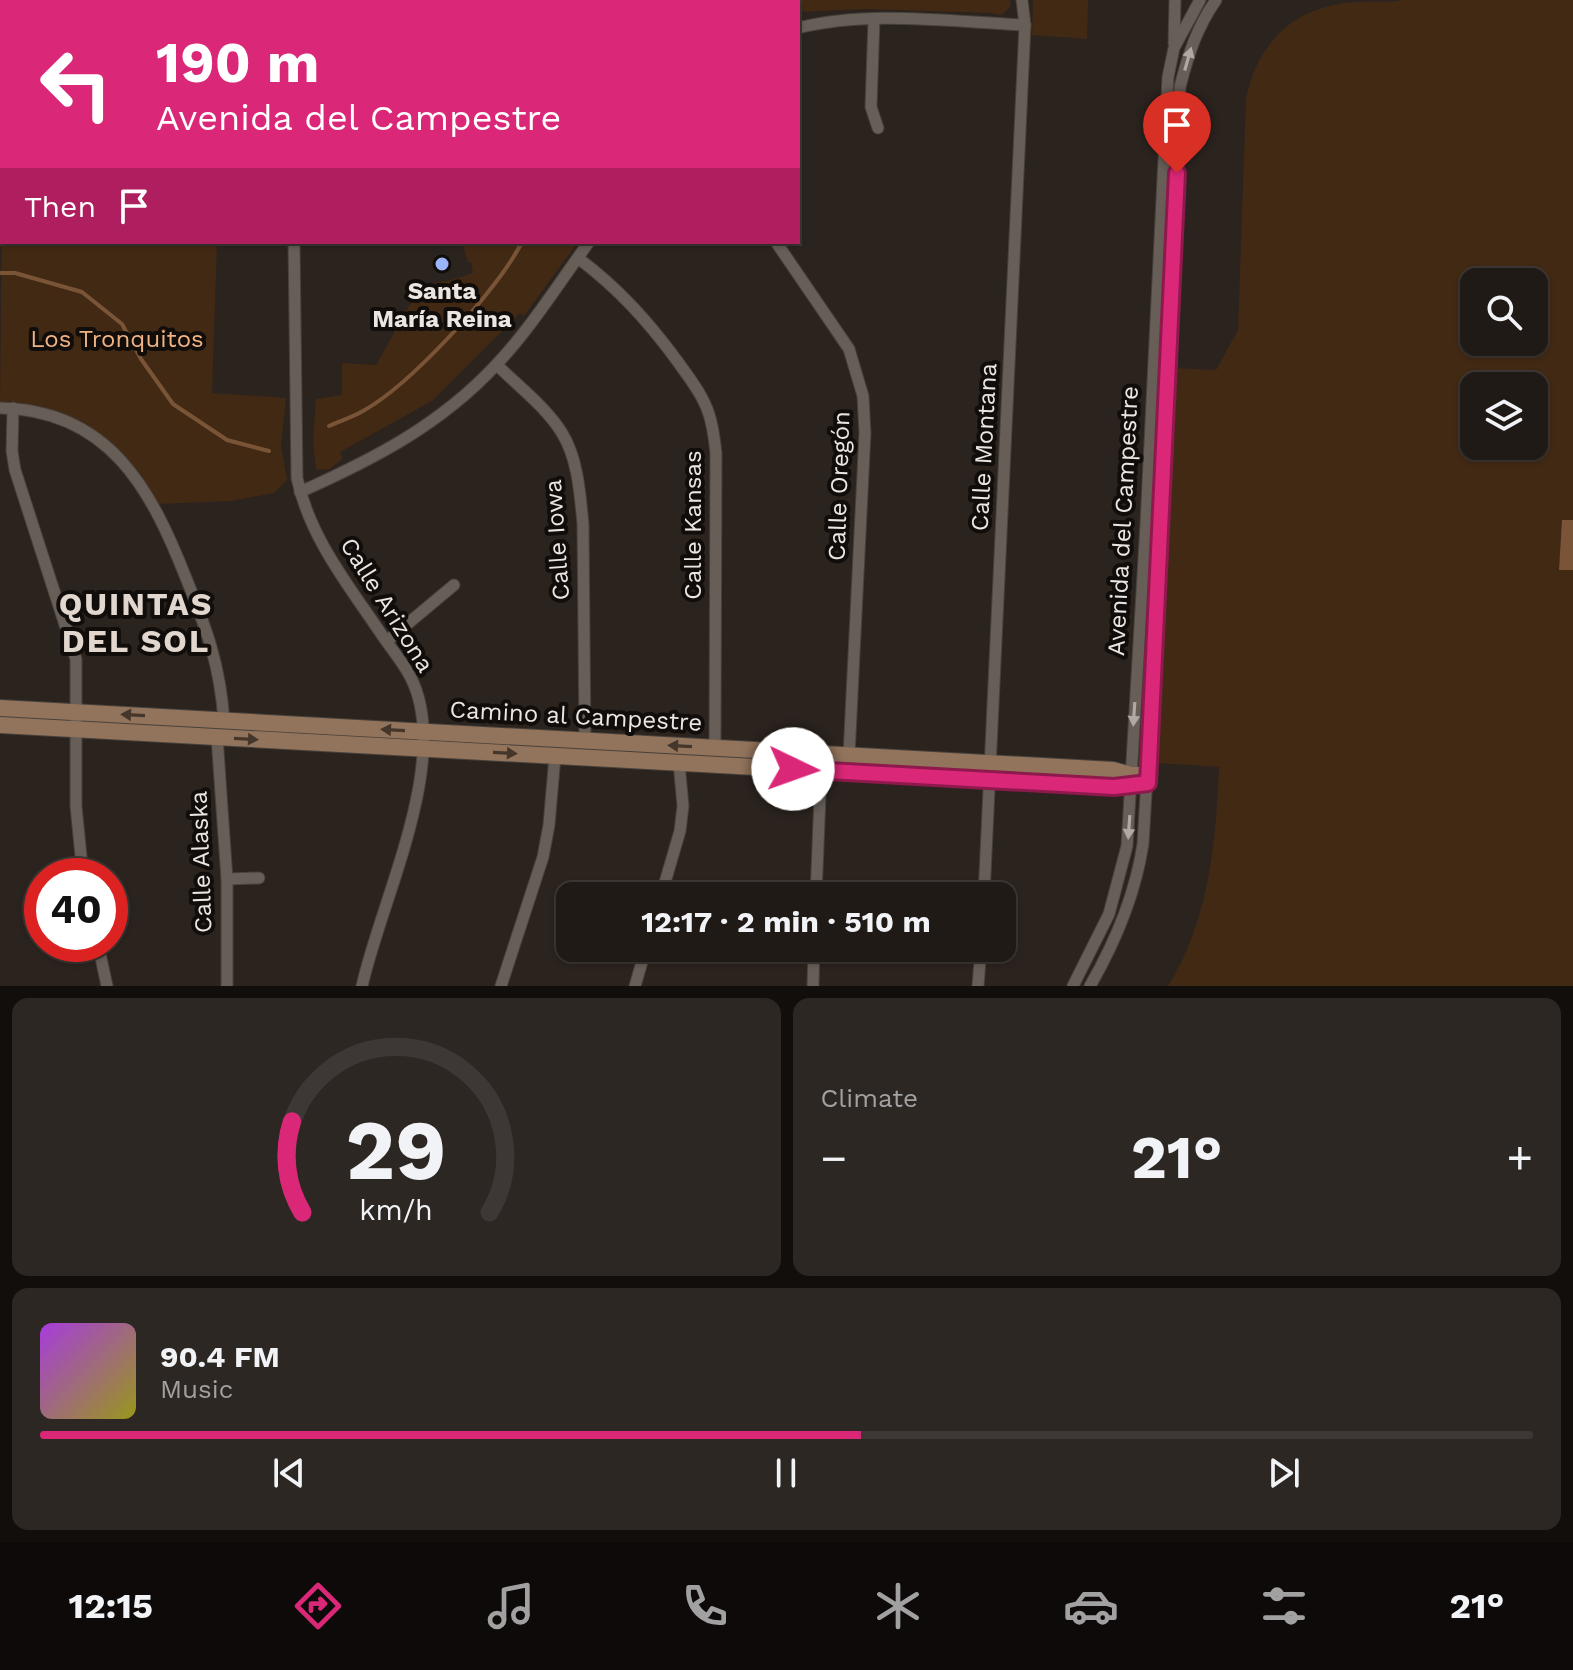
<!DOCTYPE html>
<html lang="en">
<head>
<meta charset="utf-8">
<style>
  body { margin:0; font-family:"Work Sans",sans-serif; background:#2d2723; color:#f1f3f6; height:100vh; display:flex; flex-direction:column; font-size:30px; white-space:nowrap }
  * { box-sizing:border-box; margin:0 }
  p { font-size:26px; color:#a2a1a1 }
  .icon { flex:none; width:44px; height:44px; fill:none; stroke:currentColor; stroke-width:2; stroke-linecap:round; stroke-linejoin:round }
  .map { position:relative; height:986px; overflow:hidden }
  .drawer { display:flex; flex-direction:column; gap:12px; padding:12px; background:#120e0c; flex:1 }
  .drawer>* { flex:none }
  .guide { position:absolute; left:0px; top:0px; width:800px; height:244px; box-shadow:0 2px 6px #0004,0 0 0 2px #3d3835; background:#db2777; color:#fff; overflow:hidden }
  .buttons { position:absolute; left:1460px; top:268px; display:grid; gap:16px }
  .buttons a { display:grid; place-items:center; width:88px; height:88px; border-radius:16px; background:#201a16; box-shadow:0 2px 6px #0004,0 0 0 2px #3d3835; font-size:40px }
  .speed { position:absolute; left:24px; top:858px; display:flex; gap:16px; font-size:40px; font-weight:700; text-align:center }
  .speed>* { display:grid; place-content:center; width:104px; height:104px; border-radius:50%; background:#201a16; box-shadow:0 2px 6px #0004,0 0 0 2px #3d3835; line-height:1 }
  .speed .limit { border:12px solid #d22; background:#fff; color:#111 }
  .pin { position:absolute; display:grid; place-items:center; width:68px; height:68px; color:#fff; margin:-82px -34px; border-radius:50% 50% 50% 0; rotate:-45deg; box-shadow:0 0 8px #0007 }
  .pin .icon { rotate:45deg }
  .me { position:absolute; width:88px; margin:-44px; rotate:93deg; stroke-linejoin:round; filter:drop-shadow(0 0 6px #0008) }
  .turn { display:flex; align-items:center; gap:28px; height:168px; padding:0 24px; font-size:36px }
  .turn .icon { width:104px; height:104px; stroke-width:2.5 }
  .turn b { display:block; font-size:56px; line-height:68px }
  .then { display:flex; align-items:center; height:76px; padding:0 24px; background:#0003; gap:16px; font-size:30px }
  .big { font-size:60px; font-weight:700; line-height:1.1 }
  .drawer .card { flex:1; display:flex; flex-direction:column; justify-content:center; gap:12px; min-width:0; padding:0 28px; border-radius:16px; background:#2d2723 }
  .drawer .dial { align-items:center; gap:0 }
  .dial svg { height:208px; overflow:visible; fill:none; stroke:#3d3835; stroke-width:7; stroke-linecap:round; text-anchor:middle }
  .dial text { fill:#f1f3f6; stroke:none }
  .song { display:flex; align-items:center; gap:24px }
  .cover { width:96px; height:96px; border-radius:12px; background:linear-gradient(135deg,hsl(280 70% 55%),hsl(60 70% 35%)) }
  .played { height:8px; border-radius:4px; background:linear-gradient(90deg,#db2777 55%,#3d3835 55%) }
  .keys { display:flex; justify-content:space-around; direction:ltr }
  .heat { display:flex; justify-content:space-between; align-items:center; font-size:44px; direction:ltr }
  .drawer .tiles { flex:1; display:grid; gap:12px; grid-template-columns:1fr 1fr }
  .card:last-child { grid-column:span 2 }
  .trip { position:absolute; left:556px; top:882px; width:460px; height:80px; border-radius:16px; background:#201a16; box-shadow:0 2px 6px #0004,0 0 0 2px #3d3835; font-weight:700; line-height:80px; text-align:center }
  .menu { display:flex; height:128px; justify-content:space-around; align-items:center; background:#0d0a09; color:#a2a1a1 }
  .menu .icon { width:56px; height:56px }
  .menu .selected { color:#db2777 }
  .menu b { font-size:36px; color:#f1f3f6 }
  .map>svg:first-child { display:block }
</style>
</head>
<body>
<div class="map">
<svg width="1573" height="986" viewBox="0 0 1573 986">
  <rect width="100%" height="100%" fill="#2b231e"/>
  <g fill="#422914" fill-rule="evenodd">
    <polygon points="641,0 1010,0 1010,7 1002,15 991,13 865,9 798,12 798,2 639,2"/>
    <polygon points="1033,0 1088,0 1087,39 1032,35"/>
    <path d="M1402 0H1573V986H1168C1209 921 1216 841 1219 767L1158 763 1172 368 1216 370 1238 330 1246 99C1258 39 1297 5 1358 2 1373 1 1388 3 1402 0ZM1474 282H1534V342H1474ZM1474 386H1534V446H1474Z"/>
    <polygon points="2,197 2,242 217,242 212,393 286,398 281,445 287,480 274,493 231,501 157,504 98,437 47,413 0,409"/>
    <polygon points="462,242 578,242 524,316 520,313 432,401 340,452 343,458 330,469 316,470 313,440 316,399 342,395 342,363 376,365 421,285 448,281 473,273 471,262 468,262"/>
  </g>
  <polygon fill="#795436" points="1562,520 1573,520 1573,570 1559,570"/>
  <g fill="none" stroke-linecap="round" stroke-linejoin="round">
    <g stroke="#795436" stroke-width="4">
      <polyline points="709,2 711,0"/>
      <polyline points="0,273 15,273 82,292 122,324 141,359 173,404 227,440 269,451"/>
      <path d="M329 426C340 421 353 417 363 411 410 385 498 290 522 242"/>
    </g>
    <g stroke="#47413c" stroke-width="13">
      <g id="street">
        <polyline points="144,0 144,2"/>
        <polyline points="276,0 276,2"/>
        <polyline points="416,0 417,2"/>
        <polyline points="562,0 563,2"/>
        <polyline points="621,2 623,0"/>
        <polyline points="874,19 871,107 878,128"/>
        <path d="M798 28C870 10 951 22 1025 25"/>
        <polyline points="1174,43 1175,0"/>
        <polyline points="0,116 2,116"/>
        <polyline points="0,197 2,197"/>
        <path d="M294 242 297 478C310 539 350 587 384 638 393 651 404 664 411 678 452 760 381 900 362 986"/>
        <polyline points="776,242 849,349 863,396 865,433 849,755"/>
        <path d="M578 258C618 288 648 321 678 362 687 375 698 388 705 404 712 419 714 436 716 453L715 748"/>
        <path d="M497 365C518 386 546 407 562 433 578 459 580 494 583 524L585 741"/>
        <path d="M0 408C109 410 151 489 186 578 207 630 220 665 224 721"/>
        <polyline points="13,408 12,451 15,470 76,659 76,806 83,876"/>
        <path d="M300 492C374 459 440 425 496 365 531 328 559 283 589 242"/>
        <polyline points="387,641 454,585"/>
        <polyline points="217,737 227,879 227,986"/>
        <polyline points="227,879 259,878"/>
        <polyline points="661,896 680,831 683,806 679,763"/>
        <polyline points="816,896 821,771"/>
        <polyline points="984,896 1025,25 1022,0"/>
        <polyline points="98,944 107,986"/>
        <polyline points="501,986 543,857 549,825 555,756"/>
        <polyline points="635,986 646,948"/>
        <polyline points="813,986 814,948"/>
        <polyline points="978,986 981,948"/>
        <polyline points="1073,986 1109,914 1127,846 1146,524 1168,77 1174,48 1200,0"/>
        <path d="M1090 986C1116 941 1135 896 1143 844L1162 525 1180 87C1188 55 1197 27 1216 0"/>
      </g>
    </g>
    <g stroke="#47413c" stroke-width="18">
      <g id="secondary">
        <polyline points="0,708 1113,770 1131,775 1149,775"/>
        <polyline points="0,725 1114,787 1144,783"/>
      </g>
    </g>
    <use href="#street" stroke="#675e57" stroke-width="11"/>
    <use href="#secondary" stroke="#92735b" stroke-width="16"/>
  </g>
  <defs><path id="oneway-solid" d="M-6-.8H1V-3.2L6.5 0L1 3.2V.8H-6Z" transform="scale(2)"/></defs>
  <g fill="#b0a9a3">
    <use href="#oneway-solid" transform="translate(1188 59) rotate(-74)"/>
    <use href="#oneway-solid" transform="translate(1134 714) rotate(94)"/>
    <use href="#oneway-solid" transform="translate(1129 827) rotate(94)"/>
  </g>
  <g fill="#45362b">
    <use href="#oneway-solid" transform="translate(133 715) rotate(-177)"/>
    <use href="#oneway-solid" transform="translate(393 730) rotate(-177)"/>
    <use href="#oneway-solid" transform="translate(246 739) rotate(3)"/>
    <use href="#oneway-solid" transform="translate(680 746) rotate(-177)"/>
    <use href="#oneway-solid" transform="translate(505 753) rotate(3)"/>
  </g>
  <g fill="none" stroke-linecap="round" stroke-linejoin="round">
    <g stroke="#8e194d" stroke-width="20">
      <polyline id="route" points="793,769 1114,787 1148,783 1177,173"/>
    </g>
    <use href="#route" stroke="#db2777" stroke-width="14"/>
  </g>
  <circle fill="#9bb5fd" stroke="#110d0b" stroke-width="3" cx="442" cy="264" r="8"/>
  <g text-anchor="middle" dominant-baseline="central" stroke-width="8" stroke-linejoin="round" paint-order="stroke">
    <g font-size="24" font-weight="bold" fill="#ece6e2" stroke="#110d0b">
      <text x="442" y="291">Santa<tspan x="442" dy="28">María Reina</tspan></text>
    </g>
    <g font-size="24" fill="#f0b282" stroke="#110d0b">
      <text x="117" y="339">Los Tronquitos</text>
    </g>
    <g font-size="24" fill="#ece6e2" stroke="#110d0b">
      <text transform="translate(984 447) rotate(-87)">Calle Montana</text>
      <text transform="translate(839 486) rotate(-88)">Calle Oregón</text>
      <text transform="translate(1123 521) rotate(-87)">Avenida del Campestre</text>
      <text transform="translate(693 525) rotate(-90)">Calle Kansas</text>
      <text transform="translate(557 540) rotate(-94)">Calle Iowa</text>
      <text transform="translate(387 605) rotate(58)">Calle Arizona</text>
      <text transform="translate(576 716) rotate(3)">Camino al Campestre</text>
      <text transform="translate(201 862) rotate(-92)">Calle Alaska</text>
    </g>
    <g font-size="32" font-weight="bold" letter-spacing="2" fill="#e1d7cf" stroke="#110d0b">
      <text x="136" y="604">QUINTAS<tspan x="136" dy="37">DEL SOL</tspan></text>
    </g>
  </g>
</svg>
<div class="buttons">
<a><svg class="icon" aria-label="search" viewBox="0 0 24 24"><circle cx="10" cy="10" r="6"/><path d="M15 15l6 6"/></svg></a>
<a><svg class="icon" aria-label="layers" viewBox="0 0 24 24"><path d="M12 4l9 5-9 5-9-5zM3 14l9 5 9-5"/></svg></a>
</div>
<div class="speed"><div class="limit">40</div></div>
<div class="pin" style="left:1177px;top:173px;background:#d93025"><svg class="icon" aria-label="arrive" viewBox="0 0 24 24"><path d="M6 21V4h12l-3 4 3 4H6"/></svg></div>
<svg class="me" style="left:793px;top:769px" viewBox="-20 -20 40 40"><circle r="19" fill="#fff"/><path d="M0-13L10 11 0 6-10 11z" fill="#db2777"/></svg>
<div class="trip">12:17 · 2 min · 510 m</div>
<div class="guide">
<div class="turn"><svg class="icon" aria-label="left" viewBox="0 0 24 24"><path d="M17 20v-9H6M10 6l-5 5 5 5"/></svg><div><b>190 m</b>Avenida del Campestre</div></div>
<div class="then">Then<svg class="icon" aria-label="arrive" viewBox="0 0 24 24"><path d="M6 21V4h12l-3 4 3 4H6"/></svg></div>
</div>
</div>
<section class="drawer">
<div class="tiles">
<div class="card dial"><svg viewBox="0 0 100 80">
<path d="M14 69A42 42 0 1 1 86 69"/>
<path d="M14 69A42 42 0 0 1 10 34" stroke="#db2777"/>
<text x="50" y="56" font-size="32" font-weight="700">29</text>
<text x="50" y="72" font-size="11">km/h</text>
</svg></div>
<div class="card"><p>Climate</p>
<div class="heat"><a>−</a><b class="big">21°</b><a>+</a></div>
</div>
<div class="card">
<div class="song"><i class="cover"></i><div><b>90.4 FM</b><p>Music</p></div></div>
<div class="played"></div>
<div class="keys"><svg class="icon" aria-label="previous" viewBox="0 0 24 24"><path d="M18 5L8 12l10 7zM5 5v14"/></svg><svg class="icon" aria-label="pause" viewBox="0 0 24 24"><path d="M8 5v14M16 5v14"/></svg><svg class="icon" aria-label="next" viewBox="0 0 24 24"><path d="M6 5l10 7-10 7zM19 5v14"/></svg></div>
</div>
</div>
</section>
<nav class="menu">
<b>12:15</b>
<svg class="icon selected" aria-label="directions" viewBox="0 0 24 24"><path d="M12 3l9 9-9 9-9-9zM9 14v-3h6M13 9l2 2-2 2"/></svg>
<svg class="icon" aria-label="music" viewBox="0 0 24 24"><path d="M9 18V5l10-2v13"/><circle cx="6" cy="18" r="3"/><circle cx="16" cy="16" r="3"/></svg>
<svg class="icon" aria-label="phone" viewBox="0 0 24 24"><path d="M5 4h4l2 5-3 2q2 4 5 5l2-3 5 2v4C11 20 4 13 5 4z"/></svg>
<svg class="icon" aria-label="climate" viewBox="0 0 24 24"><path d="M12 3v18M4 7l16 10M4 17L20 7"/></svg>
<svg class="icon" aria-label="car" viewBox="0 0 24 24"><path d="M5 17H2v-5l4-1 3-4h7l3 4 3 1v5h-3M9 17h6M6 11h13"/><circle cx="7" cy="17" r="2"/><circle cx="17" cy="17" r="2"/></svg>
<svg class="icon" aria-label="filters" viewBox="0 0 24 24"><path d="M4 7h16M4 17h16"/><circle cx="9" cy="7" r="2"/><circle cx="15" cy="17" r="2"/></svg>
<b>21°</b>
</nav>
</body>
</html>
